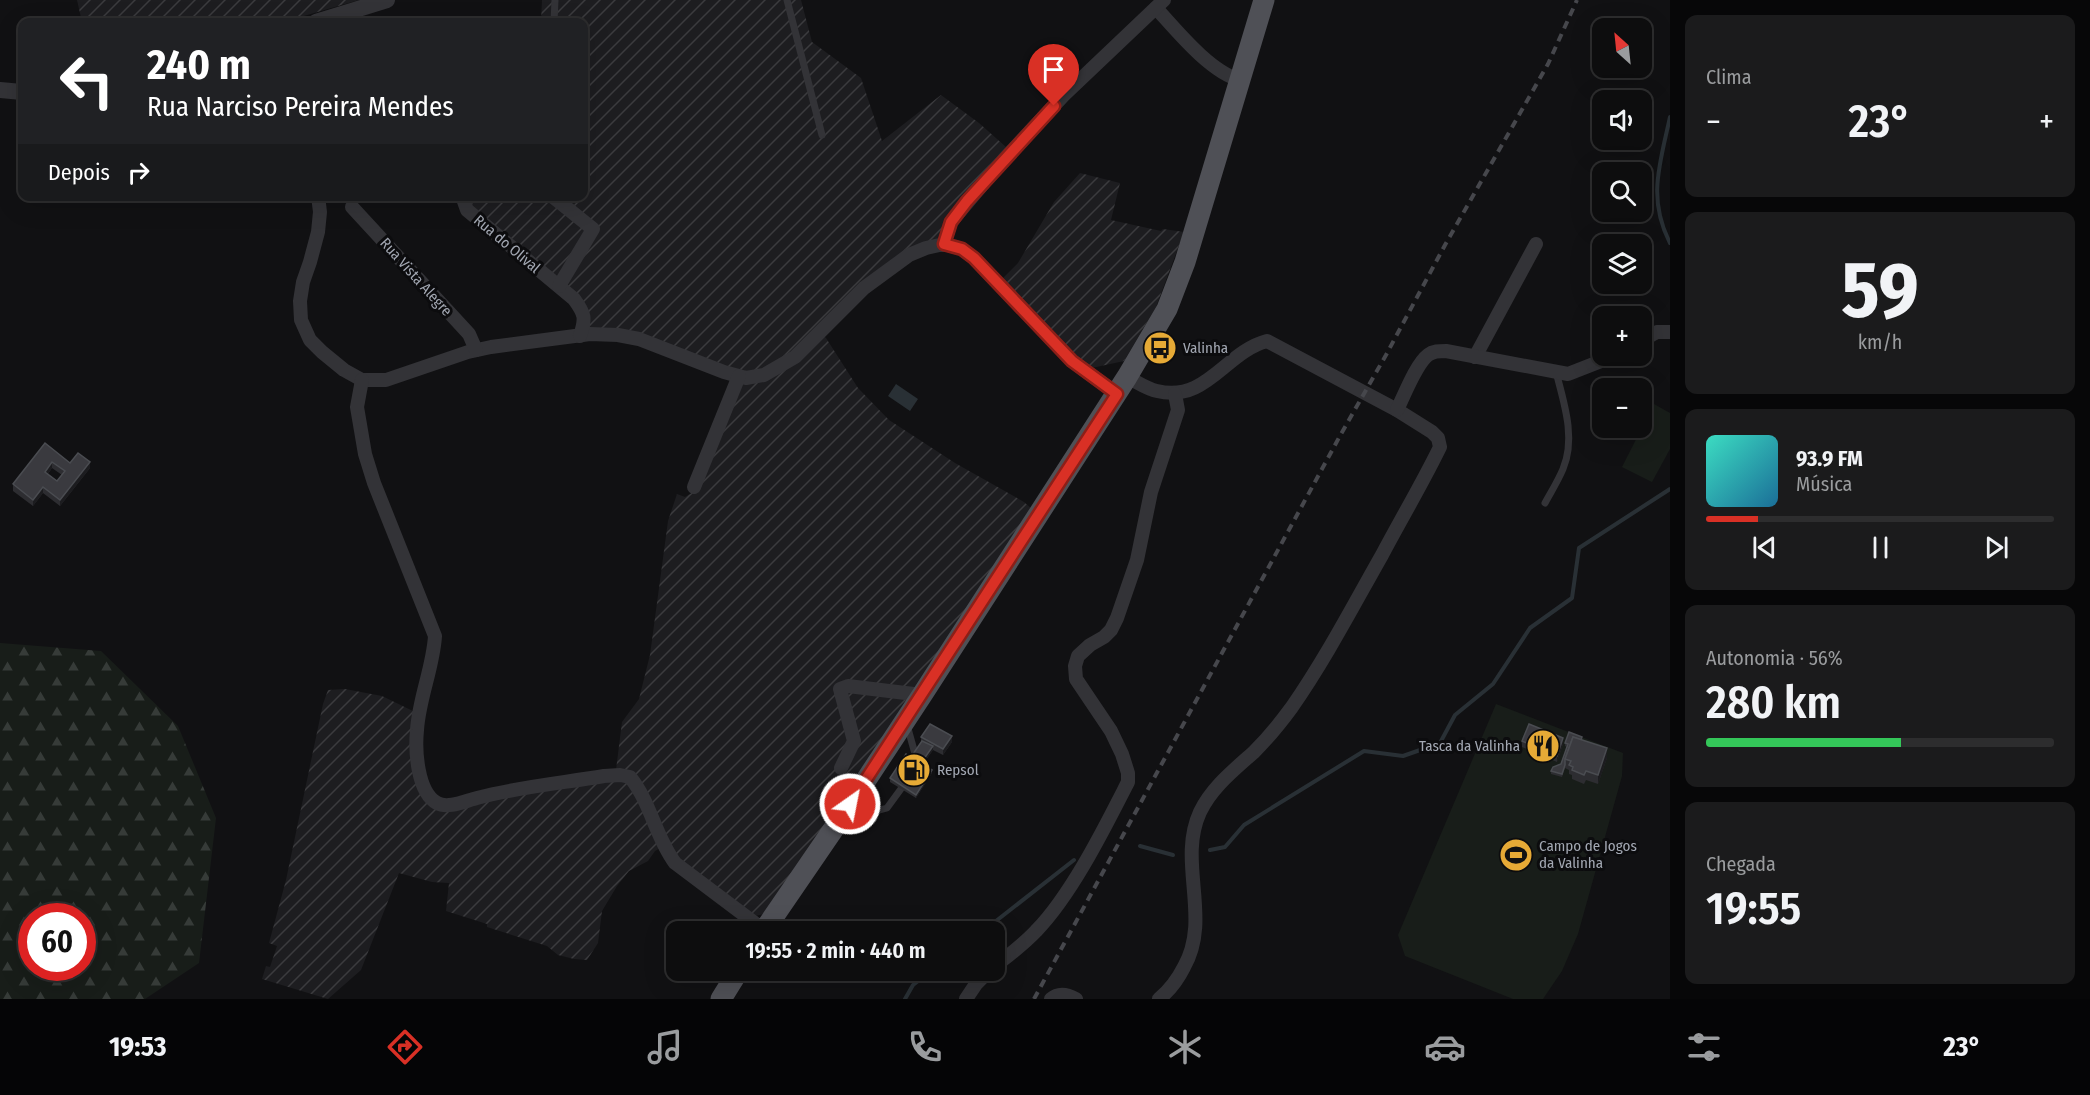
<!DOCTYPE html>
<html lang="pt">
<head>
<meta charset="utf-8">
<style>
  body { margin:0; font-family:"Fira Sans Condensed",sans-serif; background:#1b1b1c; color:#f1f3f6; height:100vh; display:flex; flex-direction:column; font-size:22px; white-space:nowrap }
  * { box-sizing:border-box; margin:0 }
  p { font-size:20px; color:#9a9c9e }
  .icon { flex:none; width:33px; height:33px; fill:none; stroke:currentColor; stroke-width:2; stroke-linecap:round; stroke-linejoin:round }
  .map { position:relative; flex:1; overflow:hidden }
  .side { display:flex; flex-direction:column; gap:15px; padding:15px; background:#070708; width:420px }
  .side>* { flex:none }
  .guide { position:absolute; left:18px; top:18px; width:570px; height:183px; border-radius:12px; box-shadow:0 6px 24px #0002,0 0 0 2px #2d2d2e; background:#202124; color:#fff; overflow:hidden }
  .needle { width:39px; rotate:333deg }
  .buttons { position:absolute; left:1592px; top:18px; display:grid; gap:12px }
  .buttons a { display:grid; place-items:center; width:60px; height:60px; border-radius:12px; background:#0d0d0e; box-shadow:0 6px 24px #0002,0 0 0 2px #2d2d2e; font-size:30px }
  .speed { position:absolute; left:18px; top:903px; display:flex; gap:12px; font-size:30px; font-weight:700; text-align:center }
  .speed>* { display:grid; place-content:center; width:78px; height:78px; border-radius:50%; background:#0d0d0e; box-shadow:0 6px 24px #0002,0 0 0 2px #2d2d2e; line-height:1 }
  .speed .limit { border:9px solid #d22; background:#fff; color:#111 }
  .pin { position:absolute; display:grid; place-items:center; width:51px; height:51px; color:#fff; margin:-62px -26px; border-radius:50% 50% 50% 0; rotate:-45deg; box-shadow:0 0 6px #0007 }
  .pin .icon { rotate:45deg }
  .me { position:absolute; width:66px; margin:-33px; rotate:33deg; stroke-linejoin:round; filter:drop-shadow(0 0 4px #0008) }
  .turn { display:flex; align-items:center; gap:21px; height:126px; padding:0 30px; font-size:27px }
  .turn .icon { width:78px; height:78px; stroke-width:2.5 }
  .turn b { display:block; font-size:42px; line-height:51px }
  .then { display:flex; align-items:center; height:57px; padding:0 30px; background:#0003; gap:12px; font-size:22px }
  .big { font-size:45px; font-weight:600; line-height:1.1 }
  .side .card { flex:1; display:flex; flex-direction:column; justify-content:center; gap:9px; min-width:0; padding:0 21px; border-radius:12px; background:#1b1b1c }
  .side .dial { align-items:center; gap:0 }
  .dial b { font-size:78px; line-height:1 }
  .song { display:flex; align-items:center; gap:18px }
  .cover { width:72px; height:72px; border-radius:9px; background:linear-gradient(135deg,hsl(170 70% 55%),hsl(200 70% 35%)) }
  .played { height:6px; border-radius:3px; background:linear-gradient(90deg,#d93025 15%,#2d2d2e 15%) }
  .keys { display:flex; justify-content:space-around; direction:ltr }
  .heat { display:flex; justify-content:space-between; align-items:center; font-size:33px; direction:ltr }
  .charge { height:9px; border-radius:4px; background:linear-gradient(90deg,#34c759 56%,#2d2d2e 0) }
  .trip { position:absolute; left:666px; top:921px; width:339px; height:60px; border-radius:12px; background:#0d0d0e; box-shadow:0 6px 24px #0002,0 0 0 2px #2d2d2e; font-weight:600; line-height:60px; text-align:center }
  .tabs { display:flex; height:96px; justify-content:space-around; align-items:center; background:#050506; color:#9a9c9e }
  .tabs .icon { width:42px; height:42px }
  .tabs .on { color:#d93025 }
  .tabs b { font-size:27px; color:#f1f3f6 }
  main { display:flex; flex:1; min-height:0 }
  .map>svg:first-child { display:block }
</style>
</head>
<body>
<main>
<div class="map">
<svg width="1670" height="999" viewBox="0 0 1670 999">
  <defs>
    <pattern id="industrial-furrows" width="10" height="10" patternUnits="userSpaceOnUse" patternTransform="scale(1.5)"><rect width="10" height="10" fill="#1d1d20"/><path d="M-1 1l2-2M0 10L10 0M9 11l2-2" fill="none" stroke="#3b3b3e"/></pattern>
    <pattern id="forest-firs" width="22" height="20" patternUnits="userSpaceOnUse" patternTransform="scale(1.5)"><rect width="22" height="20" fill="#181d19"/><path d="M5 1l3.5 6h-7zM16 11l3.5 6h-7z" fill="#363b38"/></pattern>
  </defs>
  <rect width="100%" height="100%" fill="#111113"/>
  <g fill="url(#industrial-furrows)">
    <polygon points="77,0 359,0 283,22 82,22"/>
    <polygon points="542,0 801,0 812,42 861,78 882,141 941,95 979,123 1006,147 1011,158 940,238 884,277 819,331 826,338 858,388 889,420 955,463 1024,502 1032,509 770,913 754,916 678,865 665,845 655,851 648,861 629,871 617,886 602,911 598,943 587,960 574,959 558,955 547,946 487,927 487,924 446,911 449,883 432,882 399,873 361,970 328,999 262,979 266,966 270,967 277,946 269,943 286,880 323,704 328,690 345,689 382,696 417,713 426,798 437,806 615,778 622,722 639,699 650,655 668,521 677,494 685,497 698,489 738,377 636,337 587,335 586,312 472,214 464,197 584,196 584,22 541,22"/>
    <polygon points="1080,173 1120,183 1111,220 1161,231 1163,229 1184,232 1156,307 1124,361 1087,369 998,280 1003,278 1018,263 1054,202"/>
  </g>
  <path fill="url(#forest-firs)" fill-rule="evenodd" d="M0 643 101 651 178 726 216 818 199 963 145 999H0ZM32 916H82V968H32Z"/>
  <g fill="#181d19">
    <polygon points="1654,404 1670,413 1670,449 1652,482 1622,467"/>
    <polygon points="1496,704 1623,753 1622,776 1578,934 1562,971 1543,999 1513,999 1405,956 1398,935"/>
  </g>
  <polygon fill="#293035" points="896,384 918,399 910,411 888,396"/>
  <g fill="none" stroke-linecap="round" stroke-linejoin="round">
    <g stroke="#293035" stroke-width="4">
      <path d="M1670 117C1660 164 1647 198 1670 243"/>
      <polyline points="1140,846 1173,855"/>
      <polyline points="1210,850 1225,847 1244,825 1364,751 1403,756 1440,743 1455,715 1493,684 1530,628 1572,598 1579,548 1670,489"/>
      <polyline points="982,932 1074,860"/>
      <polyline points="905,999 913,985 932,970"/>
    </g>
    <g stroke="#333337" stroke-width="7">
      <polyline points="787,0 822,135"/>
      <polyline points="554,22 555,0"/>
      <path d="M1545 503C1551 492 1558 481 1563 469 1576 438 1564 403 1556 372"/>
      <polyline points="907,725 917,761"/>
      <polyline points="847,819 887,808 906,782"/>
    </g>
    <g stroke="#333337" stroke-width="14">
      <path d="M1156 8C1177 31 1210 72 1240 80"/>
      <polyline points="318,196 320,212 318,232 310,262 303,282 300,301 301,320 310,340 322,352 344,370 362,380 386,380 468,352 491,347 590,334 618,335 639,339 724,372 746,378 764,375 795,357 864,288 909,255 926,248 944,244 962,249 974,258 1072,361 1117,394"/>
      <path d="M462 196 467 210 574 299C585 314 586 318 580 336"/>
      <polyline points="552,196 593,229 559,286"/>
      <polyline points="352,207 469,334 476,350"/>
      <polyline points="944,244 951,222 1005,158 1064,95 1164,0"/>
      <polyline points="1641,341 1657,332 1670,332"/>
      <polyline points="1475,357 1536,244"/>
      <path d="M1127 377C1137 382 1147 389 1157 391 1207 403 1225 352 1267 341L1397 410 1432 432 1438 438 1440 447C1422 484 1401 519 1382 555 1353 606 1326 658 1292 707 1281 722 1267 739 1254 752 1234 770 1212 787 1200 812 1177 862 1212 918 1184 967 1178 979 1170 990 1159 999"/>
      <path d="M362 380 357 407 365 454 374 483 435 636C433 668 419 698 417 730 415 750 417 792 437 803 448 809 465 801 477 798 518 787 562 783 604 776L620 775 630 777C651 803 655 836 675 863L764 930"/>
      <path d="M1397 410C1404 396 1416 364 1428 355 1433 351 1439 351 1446 351L1568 374 1614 356"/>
      <polyline points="694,487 739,376"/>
      <polyline points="841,768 854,741 840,689 848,686 922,695"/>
      <path d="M994 967C1009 955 1024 944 1036 931 1072 894 1105 827 1128 782V773L1122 754 1111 731 1076 679 1075 666 1078 656 1090 645 1104 637 1111 630 1117 618 1137 560 1151 492 1178 410 1175 394"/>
      <polyline points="966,999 976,984 990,970"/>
      <path d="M1051 999C1059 992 1067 994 1076 999"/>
    </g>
    <g stroke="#333337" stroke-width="16">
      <polyline points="316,22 387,0"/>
      <polyline points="0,90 22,92"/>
    </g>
    <g stroke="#4f5056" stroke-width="21">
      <polyline points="763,932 839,821 922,695 1127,377 1167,309 1185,262 1264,0"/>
      <polyline points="721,999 739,970"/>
    </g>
    <polyline stroke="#46474c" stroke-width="4" stroke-dasharray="8 6" stroke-linecap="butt" points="1034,999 1341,434 1386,355 1445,245 1548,64 1577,0"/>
  </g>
  <g fill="#2d2d31" fill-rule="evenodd">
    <path d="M45 443 70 463 90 468 60 506 43 493 33 506 13 491V484ZM52 468 62 475 57 481 48 474Z"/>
    <polygon points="921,737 952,742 943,755 933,750 923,764 932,773 916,798 890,782 890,778 911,757 921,743"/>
    <polygon points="1582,740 1607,758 1598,784 1586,780 1584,784 1572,779 1572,775 1569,774 1569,770 1565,768 1562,777 1551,774 1551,771 1561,764 1567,747 1565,746 1565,743"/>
    <polygon points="1522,741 1563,744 1557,762 1522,747"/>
  </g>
  <g fill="#1c1c1f">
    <polygon points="52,462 52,468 45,478 45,472"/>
    <polygon points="90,462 90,468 60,506 60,500"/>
    <polygon points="43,487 43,493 33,506 33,500"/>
    <polygon points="952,736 952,742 943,755 943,749"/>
    <polygon points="1563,738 1563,744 1557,762 1557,756"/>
    <polygon points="933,746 933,750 921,766 921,763"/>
    <polygon points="1607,748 1607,758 1598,784 1598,775"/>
    <polygon points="932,770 932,773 916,798 916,795"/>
  </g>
  <g fill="#3a3a3f" stroke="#4a4c51" stroke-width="1.5" fill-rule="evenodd">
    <path d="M45 443 70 463 78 453 90 462 60 500 43 487 33 500 13 484ZM52 462 65 471 57 481 45 472Z"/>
    <polygon points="930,724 952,736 943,749 921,737"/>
    <polygon points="1529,724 1563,738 1557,756 1522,741"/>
    <polygon points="1569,732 1582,737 1581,740 1573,737 1565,759 1565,765 1562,774 1551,771 1553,767 1561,764 1568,744 1565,743"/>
    <polygon points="1573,737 1607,748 1598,775 1586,771 1584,775 1572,770 1573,767 1569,765 1571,761 1565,759"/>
    <polygon points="922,741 933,746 921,763 932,770 916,795 890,778 906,754 911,757"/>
  </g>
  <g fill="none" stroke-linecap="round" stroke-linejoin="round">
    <g stroke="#8d1f18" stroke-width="15">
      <polyline id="route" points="850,804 1117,394 1072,361 974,258 962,249 944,244 951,222 967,201 1054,106"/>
    </g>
    <use href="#route" stroke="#d93025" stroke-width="10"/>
  </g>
  <defs>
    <g id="bus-disc" transform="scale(1.725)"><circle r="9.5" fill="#e6aa36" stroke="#0c0c0e"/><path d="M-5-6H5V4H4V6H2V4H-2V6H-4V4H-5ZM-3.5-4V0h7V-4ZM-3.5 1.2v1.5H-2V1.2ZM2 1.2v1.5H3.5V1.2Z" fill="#111"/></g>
    <g id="restaurant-disc" transform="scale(1.725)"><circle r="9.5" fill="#e6aa36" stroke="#0c0c0e"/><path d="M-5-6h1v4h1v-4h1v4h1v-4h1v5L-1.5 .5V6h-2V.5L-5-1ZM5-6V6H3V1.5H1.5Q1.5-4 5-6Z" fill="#111"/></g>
    <g id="fuel-disc" transform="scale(1.725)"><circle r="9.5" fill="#e6aa36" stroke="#0c0c0e"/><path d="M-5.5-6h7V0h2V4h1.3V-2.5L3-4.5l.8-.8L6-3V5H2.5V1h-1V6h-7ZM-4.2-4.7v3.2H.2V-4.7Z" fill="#111"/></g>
    <g id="stadium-disc" transform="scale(1.725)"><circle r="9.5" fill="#e6aa36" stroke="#0c0c0e"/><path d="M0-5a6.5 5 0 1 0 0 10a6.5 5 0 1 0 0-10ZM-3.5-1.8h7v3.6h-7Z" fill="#111"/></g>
  </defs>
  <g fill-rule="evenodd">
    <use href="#bus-disc" x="1160" y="348"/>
    <use href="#restaurant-disc" x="1543" y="746"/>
    <use href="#fuel-disc" x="914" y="770"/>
    <use href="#stadium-disc" x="1516" y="855"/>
  </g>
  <g text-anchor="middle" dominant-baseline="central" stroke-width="6" stroke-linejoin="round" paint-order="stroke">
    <g font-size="15" fill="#a3a8b3" stroke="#0c0c0e">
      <text transform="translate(507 244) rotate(40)">Rua do Olival</text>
      <text transform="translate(416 277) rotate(48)">Rua Vista Alegre</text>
    </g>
    <g font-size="15" fill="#a3a8b3" stroke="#0c0c0e" text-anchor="start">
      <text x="1183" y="348">Valinha</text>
      <text x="1520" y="746" text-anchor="end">Tasca da Valinha</text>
      <text x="937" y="770">Repsol</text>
      <text x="1539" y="846">Campo de Jogos<tspan x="1539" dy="17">da Valinha</tspan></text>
    </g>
  </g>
</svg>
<div class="buttons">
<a><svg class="needle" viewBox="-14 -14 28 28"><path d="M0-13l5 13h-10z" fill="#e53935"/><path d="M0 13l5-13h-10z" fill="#9a9c9e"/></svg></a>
<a><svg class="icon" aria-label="sound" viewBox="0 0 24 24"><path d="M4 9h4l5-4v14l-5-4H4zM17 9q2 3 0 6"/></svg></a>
<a><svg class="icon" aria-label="search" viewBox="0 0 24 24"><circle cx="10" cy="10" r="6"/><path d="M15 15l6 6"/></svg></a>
<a><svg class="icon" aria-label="layers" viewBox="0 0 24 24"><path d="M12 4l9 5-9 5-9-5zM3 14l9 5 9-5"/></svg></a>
<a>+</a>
<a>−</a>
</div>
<div class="speed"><div class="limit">60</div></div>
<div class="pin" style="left:1054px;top:106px;background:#d93025"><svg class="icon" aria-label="arrive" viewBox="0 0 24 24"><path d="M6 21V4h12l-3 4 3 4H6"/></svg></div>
<svg class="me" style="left:850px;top:804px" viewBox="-20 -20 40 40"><circle r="17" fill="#d93025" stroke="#fff" stroke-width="3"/><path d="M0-11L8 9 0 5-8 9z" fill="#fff"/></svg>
<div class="trip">19:55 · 2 min · 440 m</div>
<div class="guide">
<div class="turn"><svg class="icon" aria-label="left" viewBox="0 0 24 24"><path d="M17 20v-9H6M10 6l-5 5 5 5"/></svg><div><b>240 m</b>Rua Narciso Pereira Mendes</div></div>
<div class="then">Depois<svg class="icon" aria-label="right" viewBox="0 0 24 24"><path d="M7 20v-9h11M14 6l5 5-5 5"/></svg></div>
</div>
</div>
<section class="side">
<div class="card"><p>Clima</p>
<div class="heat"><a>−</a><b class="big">23°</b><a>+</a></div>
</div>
<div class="card dial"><b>59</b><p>km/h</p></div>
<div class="card">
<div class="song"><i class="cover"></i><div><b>93.9 FM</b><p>Música</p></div></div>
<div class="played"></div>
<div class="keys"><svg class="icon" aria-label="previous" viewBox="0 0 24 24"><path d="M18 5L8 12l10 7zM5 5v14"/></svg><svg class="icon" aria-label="pause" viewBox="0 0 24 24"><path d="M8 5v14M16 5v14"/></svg><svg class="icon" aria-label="next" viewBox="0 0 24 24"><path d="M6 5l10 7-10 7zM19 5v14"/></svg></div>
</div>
<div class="card"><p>Autonomia · 56%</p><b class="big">280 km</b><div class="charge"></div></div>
<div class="card"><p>Chegada</p><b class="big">19:55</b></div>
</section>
</main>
<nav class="tabs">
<b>19:53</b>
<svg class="icon on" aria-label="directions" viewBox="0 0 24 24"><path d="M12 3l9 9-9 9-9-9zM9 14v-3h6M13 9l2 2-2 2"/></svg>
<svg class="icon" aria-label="music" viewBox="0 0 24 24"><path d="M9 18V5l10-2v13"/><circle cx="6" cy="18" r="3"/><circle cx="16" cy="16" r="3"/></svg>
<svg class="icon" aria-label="phone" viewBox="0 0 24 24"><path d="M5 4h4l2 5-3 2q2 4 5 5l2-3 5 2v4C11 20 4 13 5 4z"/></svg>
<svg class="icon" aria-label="climate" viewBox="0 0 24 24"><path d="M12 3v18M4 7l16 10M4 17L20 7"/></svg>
<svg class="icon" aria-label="car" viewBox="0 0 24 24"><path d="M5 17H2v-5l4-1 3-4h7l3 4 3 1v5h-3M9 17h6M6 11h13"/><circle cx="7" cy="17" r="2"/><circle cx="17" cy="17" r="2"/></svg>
<svg class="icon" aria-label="filters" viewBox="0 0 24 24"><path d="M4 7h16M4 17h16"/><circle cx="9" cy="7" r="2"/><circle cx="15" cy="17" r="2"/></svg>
<b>23°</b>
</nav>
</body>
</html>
